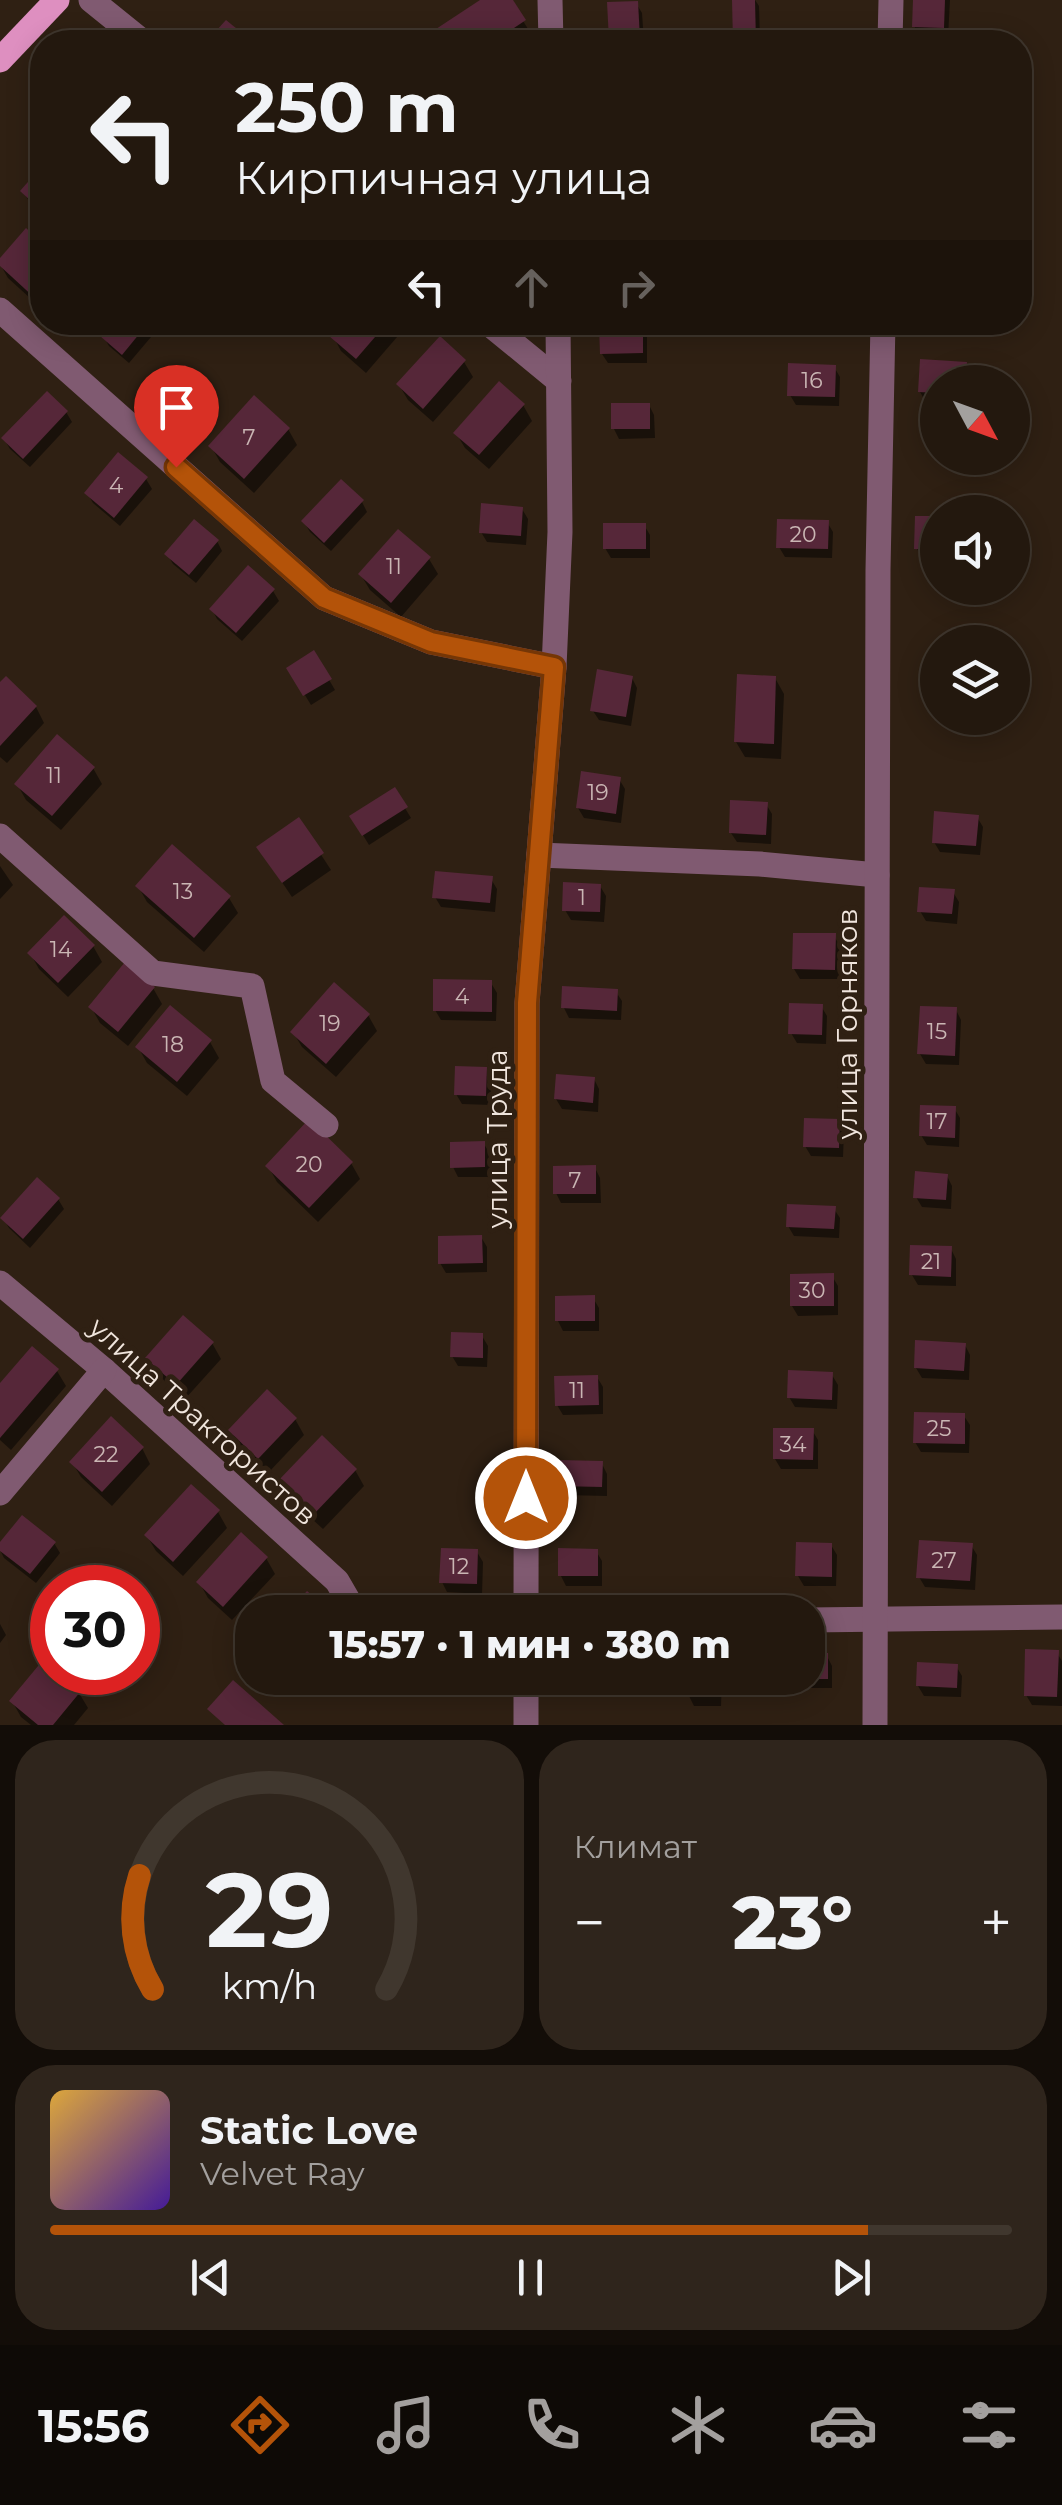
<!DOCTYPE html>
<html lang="ru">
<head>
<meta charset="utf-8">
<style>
  body { margin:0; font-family:Montserrat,sans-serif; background:#2f251c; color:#f1f3f6; height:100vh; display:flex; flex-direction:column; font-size:38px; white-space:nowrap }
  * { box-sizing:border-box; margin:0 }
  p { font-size:32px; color:#a3a09e }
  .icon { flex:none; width:55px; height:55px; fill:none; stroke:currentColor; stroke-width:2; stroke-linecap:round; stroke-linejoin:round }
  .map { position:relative; height:1725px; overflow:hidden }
  .sheet { display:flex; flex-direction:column; gap:15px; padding:15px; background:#130d08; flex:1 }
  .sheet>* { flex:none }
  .banner { position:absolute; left:30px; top:30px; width:1002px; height:305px; border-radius:40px; box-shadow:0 5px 25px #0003,0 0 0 2px #40372e; background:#23180e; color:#f1f3f6; overflow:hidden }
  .needle { width:65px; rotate:131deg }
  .controls { position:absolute; left:920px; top:365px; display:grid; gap:20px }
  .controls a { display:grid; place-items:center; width:110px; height:110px; border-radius:50%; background:#23180e; box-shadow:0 5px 25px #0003,0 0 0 2px #40372e; font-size:50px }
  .speed { position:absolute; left:30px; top:1565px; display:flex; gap:20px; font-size:50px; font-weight:700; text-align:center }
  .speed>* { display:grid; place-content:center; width:130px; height:130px; border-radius:50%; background:#23180e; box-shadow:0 5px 25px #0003,0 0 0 2px #40372e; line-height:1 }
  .speed .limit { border:15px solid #d22; background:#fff; color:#111 }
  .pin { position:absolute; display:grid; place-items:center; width:85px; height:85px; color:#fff; margin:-102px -42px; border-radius:50% 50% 50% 0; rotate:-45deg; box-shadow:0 0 10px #0007 }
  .pin .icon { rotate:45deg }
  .me { position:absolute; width:110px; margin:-55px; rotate:0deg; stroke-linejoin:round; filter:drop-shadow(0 0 8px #0008) }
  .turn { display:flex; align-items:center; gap:35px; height:210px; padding:0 40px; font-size:45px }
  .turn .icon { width:130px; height:130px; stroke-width:2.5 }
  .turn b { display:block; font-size:70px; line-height:85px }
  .lanes { display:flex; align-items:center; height:95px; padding:0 40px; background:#0003; justify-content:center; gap:50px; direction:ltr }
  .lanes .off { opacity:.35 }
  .big { font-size:75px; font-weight:800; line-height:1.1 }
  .sheet .tile { flex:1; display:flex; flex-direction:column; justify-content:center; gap:15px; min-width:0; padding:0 35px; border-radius:40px; background:#2f251c }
  .sheet .dial { align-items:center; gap:0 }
  .dial svg { height:260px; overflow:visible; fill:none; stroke:#40372e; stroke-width:7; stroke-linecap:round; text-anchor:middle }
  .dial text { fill:#f1f3f6; stroke:none }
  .song { display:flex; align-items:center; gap:30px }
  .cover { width:120px; height:120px; border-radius:15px; background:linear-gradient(135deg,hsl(40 70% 55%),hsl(260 70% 35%)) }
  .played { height:10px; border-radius:5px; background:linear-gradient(90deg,#b45309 85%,#40372e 85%) }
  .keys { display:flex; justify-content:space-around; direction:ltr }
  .heat { display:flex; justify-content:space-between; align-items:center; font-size:55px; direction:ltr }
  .sheet .tiles { flex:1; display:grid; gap:15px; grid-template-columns:1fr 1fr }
  .tile:last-child { grid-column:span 2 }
  .trip { position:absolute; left:235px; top:1595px; width:590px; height:100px; border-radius:40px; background:#23180e; box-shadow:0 5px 25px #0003,0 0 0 2px #40372e; font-weight:800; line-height:100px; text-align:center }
  .tab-bar { display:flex; height:160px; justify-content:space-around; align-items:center; background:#0e0a06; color:#a3a09e }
  .tab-bar .icon { width:70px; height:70px }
  .tab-bar .selected { color:#b45309 }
  .tab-bar b { font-size:45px; color:#f1f3f6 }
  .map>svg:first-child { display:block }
</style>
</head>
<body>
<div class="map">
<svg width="1062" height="1725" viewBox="0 0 1062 1725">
  <rect width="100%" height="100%" fill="#2f2013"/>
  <g fill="#0007">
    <polygon points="484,0 510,0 533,37 524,42 447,42 440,30"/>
    <polygon points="735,0 755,0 759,6 760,42 735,42"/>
    <polygon points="915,0 950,0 948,37 920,36 914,26"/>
    <polygon points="636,3 642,13 644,42 613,42 611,40"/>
    <polygon points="42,170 42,216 32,206 23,191"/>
    <polygon points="27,232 42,246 42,309 8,278 0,264 0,261"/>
    <polygon points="115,322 161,322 162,324 129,363 109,346 103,336"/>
    <polygon points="344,322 410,322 366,373 341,351 333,336"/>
    <polygon points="641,326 647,336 647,363 608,363 602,354"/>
    <polygon points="440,340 464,362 473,377 433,422 408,400 399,385"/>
    <polygon points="966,364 971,374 971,382 938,382 938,402 926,402 920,392"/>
    <polygon points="834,367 840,377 839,406 796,405 790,395"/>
    <polygon points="206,386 211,396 191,420 170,402 164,392"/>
    <polygon points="523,405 532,421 489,469 465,448 456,433"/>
    <polygon points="649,405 654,415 655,438 619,439 614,429"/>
    <polygon points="66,412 72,422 30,467 10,449 4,439"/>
    <polygon points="288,429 297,445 254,493 220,462 211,446"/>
    <polygon points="146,479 152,489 120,526 93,503 87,493"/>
    <polygon points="362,502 367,512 331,551 310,532 304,522"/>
    <polygon points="522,509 528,519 526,545 487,542 481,532"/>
    <polygon points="938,519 938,559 923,559 917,549"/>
    <polygon points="827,522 833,532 832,558 785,557 779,547"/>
    <polygon points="644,525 650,535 650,558 611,558 605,548"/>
    <polygon points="217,541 222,551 196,583 173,564 167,554"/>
    <polygon points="429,559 438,574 401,617 370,590 361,575"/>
    <polygon points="273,591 279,601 242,641 217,619 212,609"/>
    <polygon points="314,654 335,690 311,705 289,669"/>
    <polygon points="632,678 637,688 631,726 599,720 593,711"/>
    <polygon points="775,678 784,694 781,759 745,757 736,742"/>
    <polygon points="0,686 36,707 44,723 7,763 0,757"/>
    <polygon points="93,768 102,784 61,830 26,800 17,784"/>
    <polygon points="619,779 625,789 621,823 584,818 578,808"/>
    <polygon points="394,790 411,818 369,845 352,817"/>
    <polygon points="766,804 772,814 771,844 737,842 731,833"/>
    <polygon points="977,817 983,827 980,855 940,852 934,842"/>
    <polygon points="299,821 331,870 292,897 269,863"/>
    <polygon points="0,866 13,885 0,899"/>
    <polygon points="491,879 497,889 495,912 441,907 435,897"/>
    <polygon points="138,886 229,898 238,913 204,952 147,902"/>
    <polygon points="600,886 606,896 604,922 571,920 565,910"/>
    <polygon points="953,892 959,902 957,924 926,921 920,911"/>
    <polygon points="834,936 840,946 839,979 800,979 794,969"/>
    <polygon points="93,946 102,962 68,997 39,969 30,953"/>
    <polygon points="491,983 497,993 496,1021 441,1020 435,1010"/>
    <polygon points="153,988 162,1004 128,1046 100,1023 91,1007"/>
    <polygon points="616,992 622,1001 621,1020 569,1018 564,1008"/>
    <polygon points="821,1006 827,1016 826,1044 797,1043 791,1033"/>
    <polygon points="956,1010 961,1020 959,1065 926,1064 920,1054"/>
    <polygon points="368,1015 377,1031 336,1077 302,1047 293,1032"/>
    <polygon points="210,1042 219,1058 187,1096 147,1063 138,1047"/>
    <polygon points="486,1069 491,1079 491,1105 462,1104 456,1094"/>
    <polygon points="594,1079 599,1089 598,1112 562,1109 556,1099"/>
    <polygon points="954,1108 960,1118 959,1147 927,1145 921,1135"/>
    <polygon points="839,1122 844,1132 843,1157 811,1156 805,1146"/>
    <polygon points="484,1144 490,1154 490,1177 458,1177 453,1167"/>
    <polygon points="351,1163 360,1179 318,1222 277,1182 268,1166"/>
    <polygon points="595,1168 600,1178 601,1203 561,1203 556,1193"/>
    <polygon points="947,1176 952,1186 951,1209 922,1207 916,1197"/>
    <polygon points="58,1199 64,1209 30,1248 9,1228 3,1218"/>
    <polygon points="834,1209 840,1218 839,1238 794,1236 788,1226"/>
    <polygon points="481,1237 487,1247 487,1272 446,1273 440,1263"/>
    <polygon points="951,1249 956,1259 956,1286 918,1285 912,1275"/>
    <polygon points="832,1276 838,1286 838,1315 798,1316 792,1306"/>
    <polygon points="593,1298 599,1308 599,1331 563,1331 558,1321"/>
    <polygon points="482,1336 488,1346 487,1367 458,1366 452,1356"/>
    <polygon points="212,1343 221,1359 185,1399 157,1374 148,1358"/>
    <polygon points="965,1345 970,1355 969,1380 922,1378 916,1368"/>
    <polygon points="57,1371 66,1386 11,1450 0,1440 0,1387"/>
    <polygon points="832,1375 838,1385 837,1409 795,1407 789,1397"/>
    <polygon points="597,1377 603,1387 603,1414 563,1415 557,1405"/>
    <polygon points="964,1416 970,1425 969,1453 921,1452 915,1442"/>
    <polygon points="295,1419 304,1435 268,1473 240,1446 231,1431"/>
    <polygon points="812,1430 818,1440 818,1469 781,1469 775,1459"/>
    <polygon points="142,1448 150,1464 112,1506 81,1477 72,1462"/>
    <polygon points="602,1464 607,1474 607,1496 564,1495 559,1485"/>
    <polygon points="355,1470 364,1486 323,1529 289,1498 280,1482"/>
    <polygon points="191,1487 218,1512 227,1528 183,1576 156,1551 147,1536"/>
    <polygon points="54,1543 60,1553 36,1583 4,1558 0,1550 0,1546"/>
    <polygon points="831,1545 837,1555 836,1586 804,1586 798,1576"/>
    <polygon points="971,1545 977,1555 975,1590 925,1587 919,1577"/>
    <polygon points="596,1551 602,1561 602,1586 566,1586 561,1576"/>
    <polygon points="477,1552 483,1562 482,1594 447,1592 442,1582"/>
    <polygon points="266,1558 275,1574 232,1620 208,1598 199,1582"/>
    <polygon points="0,1624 6,1635 0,1643"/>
    <polygon points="1057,1653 1062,1661 1062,1706 1032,1705 1026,1695"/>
    <polygon points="808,1656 827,1656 832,1666 832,1688 784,1688 778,1678 808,1678"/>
    <polygon points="44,1663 79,1693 88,1708 74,1725 31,1725 21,1717 12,1701"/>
    <polygon points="956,1666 962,1676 961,1697 924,1696 918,1686"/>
    <polygon points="554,1678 599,1678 598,1688 560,1688"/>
    <polygon points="689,1678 722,1678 721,1706 694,1706 689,1696"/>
  </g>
  <g fill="#562739">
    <polygon points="480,0 513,0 526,20 493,42 445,42 436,29"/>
    <polygon points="732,0 755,0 756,42 733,42"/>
    <polygon points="913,0 945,0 944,28 912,27"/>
    <polygon points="638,1 640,39 609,40 607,2"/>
    <polygon points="226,20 242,33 234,42 206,42"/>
    <polygon points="42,166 42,211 20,191"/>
    <polygon points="26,228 42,243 42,294 37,300 0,266 0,258"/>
    <polygon points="111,322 149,322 122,355 100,336"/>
    <polygon points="341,322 388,322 356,359 329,336"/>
    <polygon points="643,324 643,353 600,354 599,325"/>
    <polygon points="440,336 466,360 423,409 396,384"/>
    <polygon points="920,359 967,362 966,382 938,382 938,393 918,392"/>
    <polygon points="788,363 836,365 835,397 787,396"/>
    <polygon points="185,365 208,385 184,411 161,392"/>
    <polygon points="499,381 525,404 479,455 453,433"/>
    <polygon points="47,391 68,411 23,459 1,438"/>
    <polygon points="254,395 290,428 244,479 208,446"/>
    <rect x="611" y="403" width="39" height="26"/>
    <polygon points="118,452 148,477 114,518 84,493"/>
    <polygon points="341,479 364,500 324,543 301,521"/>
    <polygon points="481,503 523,507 521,536 479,533"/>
    <polygon points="915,516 938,516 938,550 914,549"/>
    <polygon points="194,519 219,540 189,575 164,554"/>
    <polygon points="777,519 829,520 828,549 776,548"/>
    <rect x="603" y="523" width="43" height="26"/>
    <polygon points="398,529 431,557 391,603 358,574"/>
    <polygon points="248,565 275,589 236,633 209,609"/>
    <polygon points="314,650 332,679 303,696 286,668"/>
    <polygon points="597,669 633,676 626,717 590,711"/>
    <polygon points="737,674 776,676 774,744 734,742"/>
    <polygon points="6,676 37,706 0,746 0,682"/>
    <polygon points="57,734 95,767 52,816 14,784"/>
    <polygon points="581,771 621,777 616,814 576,808"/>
    <polygon points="395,787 408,807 362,836 349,816"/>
    <polygon points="730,800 768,802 766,835 729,833"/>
    <polygon points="934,811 979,815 976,846 932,843"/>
    <polygon points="299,817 324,853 282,883 256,847"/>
    <polygon points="172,844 231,896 194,938 135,886"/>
    <polygon points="435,871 493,876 490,903 432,898"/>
    <polygon points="563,882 601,884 600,912 562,911"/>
    <polygon points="919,887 955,889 952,914 917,912"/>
    <polygon points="64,915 95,945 58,983 27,953"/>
    <polygon points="793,933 836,933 835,970 792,969"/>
    <polygon points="125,962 155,987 118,1032 88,1007"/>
    <polygon points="433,979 492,980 492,1012 433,1011"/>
    <polygon points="334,982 370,1014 326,1064 290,1032"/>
    <polygon points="562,986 618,989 617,1011 561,1008"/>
    <polygon points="789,1003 823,1004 822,1035 788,1034"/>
    <polygon points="170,1005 212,1040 177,1082 135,1047"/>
    <polygon points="920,1006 957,1007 955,1056 917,1054"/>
    <polygon points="455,1066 487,1067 486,1096 454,1095"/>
    <polygon points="556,1074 595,1077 593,1103 554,1099"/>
    <polygon points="920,1105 956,1106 955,1138 919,1136"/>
    <polygon points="804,1118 840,1119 839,1148 803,1147"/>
    <polygon points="309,1119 353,1162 309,1208 265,1166"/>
    <polygon points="485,1141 485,1167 450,1168 450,1142"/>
    <polygon points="596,1165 596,1194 553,1194 553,1166"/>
    <polygon points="915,1171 948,1174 946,1200 913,1198"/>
    <polygon points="37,1177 60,1198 23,1239 0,1218"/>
    <polygon points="787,1204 836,1206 834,1229 786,1227"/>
    <polygon points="482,1235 483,1263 438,1264 438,1236"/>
    <polygon points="910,1245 952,1246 951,1277 909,1275"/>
    <polygon points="834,1273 834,1306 790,1306 790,1274"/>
    <polygon points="595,1295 595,1321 555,1321 555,1296"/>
    <polygon points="183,1315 214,1342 176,1385 145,1358"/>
    <polygon points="451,1332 483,1333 483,1358 450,1357"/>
    <polygon points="915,1340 966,1343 964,1371 914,1368"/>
    <polygon points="32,1346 59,1369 0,1438 0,1383"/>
    <polygon points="788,1370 833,1372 832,1400 787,1398"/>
    <polygon points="598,1375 599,1405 555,1406 554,1376"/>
    <polygon points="267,1389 297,1418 258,1459 228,1430"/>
    <polygon points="914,1412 965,1413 965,1444 913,1443"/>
    <polygon points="111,1416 144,1447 102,1492 69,1462"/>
    <polygon points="773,1428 814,1428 813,1460 773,1459"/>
    <polygon points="322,1435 357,1469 313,1515 277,1482"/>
    <polygon points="557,1460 603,1461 602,1487 556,1486"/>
    <polygon points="191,1484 220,1510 173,1562 144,1535"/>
    <polygon points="22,1515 56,1542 30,1574 0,1551 0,1542"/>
    <polygon points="241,1532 268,1557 223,1607 196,1582"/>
    <polygon points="919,1540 973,1543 970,1581 916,1578"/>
    <polygon points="796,1542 832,1543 832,1577 795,1576"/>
    <polygon points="441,1548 478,1549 477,1584 439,1583"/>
    <polygon points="558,1548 598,1549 598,1576 558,1576"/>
    <polygon points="307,1591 332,1612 288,1612"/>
    <polygon points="1025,1649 1059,1650 1057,1697 1024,1696"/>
    <rect x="808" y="1653" width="20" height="26"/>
    <polygon points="43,1660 52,1667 52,1672 59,1672 81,1691 53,1725 38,1725 9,1701"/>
    <polygon points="917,1662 958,1664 957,1688 916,1686"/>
    <polygon points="687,1678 717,1678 717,1697 686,1696"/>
    <polygon points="233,1680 284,1725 225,1725 207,1709"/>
  </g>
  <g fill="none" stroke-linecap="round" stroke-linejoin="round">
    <g stroke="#805a71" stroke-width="25">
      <polyline points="91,0 143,42"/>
      <polyline points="550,0 551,42"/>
      <polyline points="890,42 891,0"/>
      <polyline points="0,310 324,598 431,642 554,667"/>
      <polyline points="487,322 559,381"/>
      <polyline points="0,836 153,973 252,986 273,1081 326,1125"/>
      <polyline points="539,855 760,864 877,875"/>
      <polyline points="0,1283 104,1370 337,1581 355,1612"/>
      <polyline points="0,1493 104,1370"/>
      <polyline points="526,1612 527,1003 554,667 560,532 558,322"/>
      <polyline points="808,1620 1062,1617"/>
      <polyline points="526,1725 526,1678"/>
      <polyline points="875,1725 878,570 883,322"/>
    </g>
    <polyline stroke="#de8fc0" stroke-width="25" points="0,60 57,0"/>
  </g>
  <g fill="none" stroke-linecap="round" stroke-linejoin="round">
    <g stroke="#753606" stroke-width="25">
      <polyline id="route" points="176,467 324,598 431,642 554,667 527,1003 526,1498"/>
    </g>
    <use href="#route" stroke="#b45309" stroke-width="18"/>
  </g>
  <g text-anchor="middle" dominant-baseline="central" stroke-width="10" stroke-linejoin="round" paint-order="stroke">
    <g font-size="22" fill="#cab6b4">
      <text x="812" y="380">16</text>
      <text x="249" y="437">7</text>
      <text x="116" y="485">4</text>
      <text x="803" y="534">20</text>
      <text x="394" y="566">11</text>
      <text x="54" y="775">11</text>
      <text x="598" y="792">19</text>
      <text x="183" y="891">13</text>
      <text x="582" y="897">1</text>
      <text x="61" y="949">14</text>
      <text x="462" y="996">4</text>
      <text x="330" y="1023">19</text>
      <text x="937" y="1031">15</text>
      <text x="173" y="1044">18</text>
      <text x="937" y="1121">17</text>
      <text x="309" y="1164">20</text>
      <text x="575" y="1180">7</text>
      <text x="931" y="1261">21</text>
      <text x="812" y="1290">30</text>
      <text x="577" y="1390">11</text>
      <text x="939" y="1428">25</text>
      <text x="793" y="1444">34</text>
      <text x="106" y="1454">22</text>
      <text x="944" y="1560">27</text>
      <text x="459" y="1566">12</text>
    </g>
    <g font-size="28" fill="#f0e5dd" stroke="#2f2013">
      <text transform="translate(847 1024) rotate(-90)">улица Горняков</text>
      <text transform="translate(497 1139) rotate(-90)">улица Труда</text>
      <text transform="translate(203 1421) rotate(42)">улица Трактористов</text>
    </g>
  </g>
</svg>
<div class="controls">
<a><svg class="needle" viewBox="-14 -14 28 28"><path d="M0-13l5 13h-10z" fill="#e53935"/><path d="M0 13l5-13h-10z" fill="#a3a09e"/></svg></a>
<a><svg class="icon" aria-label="sound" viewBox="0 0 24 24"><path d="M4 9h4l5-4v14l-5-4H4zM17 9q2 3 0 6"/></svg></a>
<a><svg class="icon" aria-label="layers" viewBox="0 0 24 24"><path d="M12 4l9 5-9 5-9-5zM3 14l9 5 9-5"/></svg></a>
</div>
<div class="speed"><div class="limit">30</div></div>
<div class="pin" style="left:176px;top:467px;background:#d93025"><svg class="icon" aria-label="arrive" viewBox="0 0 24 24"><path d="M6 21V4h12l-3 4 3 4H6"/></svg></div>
<svg class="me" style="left:526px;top:1498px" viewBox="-20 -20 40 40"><circle r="17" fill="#b45309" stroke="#fff" stroke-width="3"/><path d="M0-11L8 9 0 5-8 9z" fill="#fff"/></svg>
<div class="trip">15:57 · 1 мин · 380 m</div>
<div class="banner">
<div class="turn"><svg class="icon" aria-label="left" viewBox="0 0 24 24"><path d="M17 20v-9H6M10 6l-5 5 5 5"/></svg><div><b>250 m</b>Кирпичная улица</div></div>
<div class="lanes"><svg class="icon" aria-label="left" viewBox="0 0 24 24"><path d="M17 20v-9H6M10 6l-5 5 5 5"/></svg><svg class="icon off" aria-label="ahead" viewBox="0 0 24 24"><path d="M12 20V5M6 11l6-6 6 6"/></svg><svg class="icon off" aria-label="right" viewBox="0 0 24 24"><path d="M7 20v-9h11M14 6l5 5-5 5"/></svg></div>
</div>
</div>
<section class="sheet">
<div class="tiles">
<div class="tile dial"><svg viewBox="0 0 100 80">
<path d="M14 69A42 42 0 1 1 86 69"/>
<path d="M14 69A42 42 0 0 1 10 34" stroke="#b45309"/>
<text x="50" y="56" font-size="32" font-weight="700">29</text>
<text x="50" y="72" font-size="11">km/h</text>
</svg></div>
<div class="tile"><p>Климат</p>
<div class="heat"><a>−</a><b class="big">23°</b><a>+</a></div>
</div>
<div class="tile">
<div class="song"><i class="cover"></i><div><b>Static Love</b><p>Velvet Ray</p></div></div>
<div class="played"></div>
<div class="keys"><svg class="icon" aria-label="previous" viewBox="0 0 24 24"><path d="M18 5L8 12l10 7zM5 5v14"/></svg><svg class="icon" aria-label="pause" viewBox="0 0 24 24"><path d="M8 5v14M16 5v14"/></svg><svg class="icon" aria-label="next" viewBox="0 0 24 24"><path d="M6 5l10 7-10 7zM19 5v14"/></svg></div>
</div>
</div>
</section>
<nav class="tab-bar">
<b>15:56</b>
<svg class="icon selected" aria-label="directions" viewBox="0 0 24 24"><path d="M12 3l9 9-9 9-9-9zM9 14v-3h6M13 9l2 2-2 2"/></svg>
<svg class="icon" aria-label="music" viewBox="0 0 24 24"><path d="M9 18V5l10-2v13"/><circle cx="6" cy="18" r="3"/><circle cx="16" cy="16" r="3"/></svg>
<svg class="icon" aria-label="phone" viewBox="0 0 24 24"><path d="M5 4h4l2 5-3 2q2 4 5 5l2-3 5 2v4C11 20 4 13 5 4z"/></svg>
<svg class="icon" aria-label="climate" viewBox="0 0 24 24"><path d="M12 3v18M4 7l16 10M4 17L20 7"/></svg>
<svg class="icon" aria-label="car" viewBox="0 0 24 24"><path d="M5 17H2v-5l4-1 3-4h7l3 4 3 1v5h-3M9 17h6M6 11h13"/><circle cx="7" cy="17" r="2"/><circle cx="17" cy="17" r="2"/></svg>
<svg class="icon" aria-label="filters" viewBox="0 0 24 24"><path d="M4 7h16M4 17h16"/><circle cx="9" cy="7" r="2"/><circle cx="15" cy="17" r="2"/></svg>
</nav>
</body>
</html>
